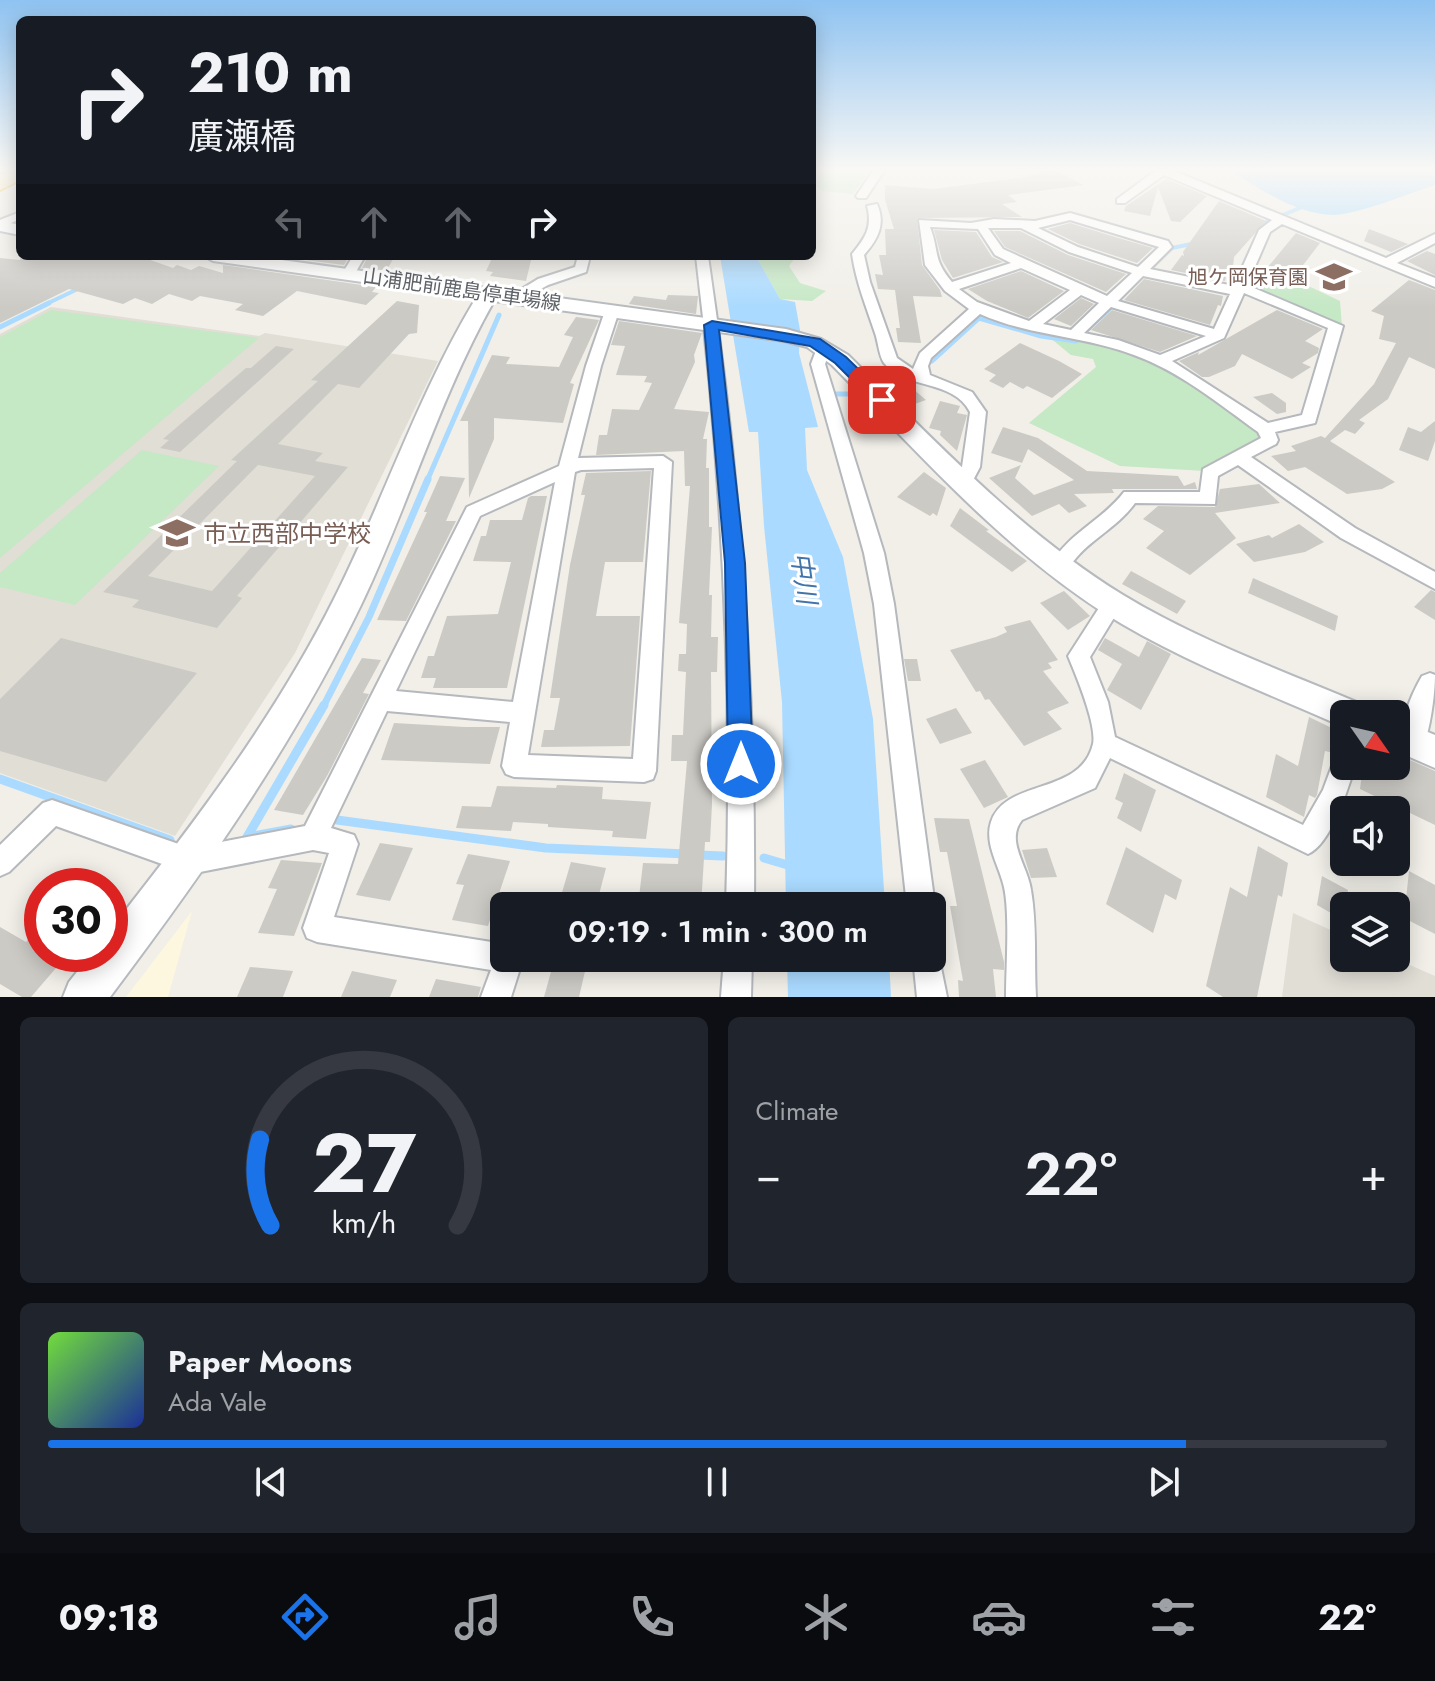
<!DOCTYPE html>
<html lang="en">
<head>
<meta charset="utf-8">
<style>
  body { margin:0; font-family:Jost,"Noto Sans JP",sans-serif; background:#20242c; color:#f1f3f6; height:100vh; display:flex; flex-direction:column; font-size:30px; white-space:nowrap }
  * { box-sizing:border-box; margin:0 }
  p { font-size:26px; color:#9ea1a6 }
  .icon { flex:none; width:44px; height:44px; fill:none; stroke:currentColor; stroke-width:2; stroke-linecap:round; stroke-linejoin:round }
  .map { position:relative; height:997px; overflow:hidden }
  .side { display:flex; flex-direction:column; gap:20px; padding:20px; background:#0d0f14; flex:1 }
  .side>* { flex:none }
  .top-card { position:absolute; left:16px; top:16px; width:800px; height:244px; border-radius:12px; box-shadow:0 4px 20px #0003; background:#171b24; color:#f1f3f6; overflow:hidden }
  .needle { width:52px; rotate:124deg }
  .buttons { position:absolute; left:1330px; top:700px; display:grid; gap:16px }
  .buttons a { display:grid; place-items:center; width:80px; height:80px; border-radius:12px; background:#171b24; box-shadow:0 4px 20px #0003; font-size:40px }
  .speed { position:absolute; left:24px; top:868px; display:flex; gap:16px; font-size:40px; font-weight:700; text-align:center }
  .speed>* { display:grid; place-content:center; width:104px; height:104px; border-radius:50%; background:#171b24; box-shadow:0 4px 20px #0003; line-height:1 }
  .speed .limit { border:12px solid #d22; background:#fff; color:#111 }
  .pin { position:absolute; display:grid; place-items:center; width:68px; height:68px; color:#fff; margin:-34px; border-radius:16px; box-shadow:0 4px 12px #0006 }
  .me { position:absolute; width:88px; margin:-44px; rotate:0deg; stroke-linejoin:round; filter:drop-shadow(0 0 6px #0008) }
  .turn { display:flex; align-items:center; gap:28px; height:168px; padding:0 40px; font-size:36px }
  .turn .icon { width:104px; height:104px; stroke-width:2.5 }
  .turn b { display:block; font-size:56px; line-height:68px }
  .lanes { display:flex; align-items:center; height:76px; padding:0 40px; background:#0003; justify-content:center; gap:40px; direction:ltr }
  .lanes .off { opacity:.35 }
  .big { font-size:60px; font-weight:600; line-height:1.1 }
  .side .tile { flex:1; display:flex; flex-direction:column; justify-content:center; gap:12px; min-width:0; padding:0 28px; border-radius:12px; background:#20242c }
  .side .dial { align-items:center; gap:0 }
  .dial svg { height:208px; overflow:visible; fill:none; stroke:#363941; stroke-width:7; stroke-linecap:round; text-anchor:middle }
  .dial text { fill:#f1f3f6; stroke:none }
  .song { display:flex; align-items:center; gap:24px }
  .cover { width:96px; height:96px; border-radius:12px; background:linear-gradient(135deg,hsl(100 70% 55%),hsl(230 70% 35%)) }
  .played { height:8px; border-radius:4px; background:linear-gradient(90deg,#1a73e8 85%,#363941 85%) }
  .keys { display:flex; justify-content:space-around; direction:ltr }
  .heat { display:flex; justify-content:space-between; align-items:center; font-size:44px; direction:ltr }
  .side .tiles { flex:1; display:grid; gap:20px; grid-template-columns:1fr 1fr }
  .tile:last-child { grid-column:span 2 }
  .trip { position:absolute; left:490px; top:892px; width:456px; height:80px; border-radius:12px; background:#171b24; box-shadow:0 4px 20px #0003; font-weight:600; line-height:80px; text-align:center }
  .tab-bar { display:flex; height:128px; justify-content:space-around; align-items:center; background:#090b0e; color:#9ea1a6 }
  .tab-bar .icon { width:56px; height:56px }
  .tab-bar .current { color:#1a73e8 }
  .tab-bar b { font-size:36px; color:#f1f3f6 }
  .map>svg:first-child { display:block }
</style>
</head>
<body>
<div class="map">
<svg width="1435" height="997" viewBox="0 0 1435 997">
  <rect width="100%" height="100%" fill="#f1efe8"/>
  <polygon fill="#fef7e0" points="192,911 168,997 126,997"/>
  <g fill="#e1ded6">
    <polygon points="51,307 259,336 265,333 438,361 295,653 175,836 0,773 0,334"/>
    <polygon points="1293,913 1344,936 1344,958 1394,958 1435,976 1435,997 1282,997"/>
  </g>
  <g fill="#c5e8c5">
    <polygon points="825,168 872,168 853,194 821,191 813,183"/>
    <polygon points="756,256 796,256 789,266 800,283 826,291 812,301 780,299"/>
    <polygon points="1252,269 1300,282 1340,301 1342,327 1281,299 1246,287"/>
    <polygon points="51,310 259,338 0,558 0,337"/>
    <path d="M1043 332C1080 338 1121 346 1156 362 1193 378 1226 405 1259 429L1262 437 1205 471 1120 466 1029 423 1096 367 1093 359 1071 355Z"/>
    <polygon points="142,450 219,466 75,605 0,587 0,573"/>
  </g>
  <g fill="#aadaff">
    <path d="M1435 168V185C1410 193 1359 214 1334 215 1297 215 1257 188 1227 168Z"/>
    <polygon points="720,256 756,256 780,299 795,302 800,330 799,353 818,427 805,428 807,470 843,557 873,719 885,906 786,906 782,702 764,526 758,432 749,432"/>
    <polygon points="787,958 889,958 891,997 788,997"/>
  </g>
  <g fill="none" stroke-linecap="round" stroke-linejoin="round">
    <g stroke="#aadaff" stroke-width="4">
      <polyline points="1257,226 1302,207"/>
      <polyline points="1148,271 1172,248 1196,243"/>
      <polyline points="44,305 82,287"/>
    </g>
    <g stroke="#aadaff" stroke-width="5">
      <polyline points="0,327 49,303"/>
      <polyline points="1086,331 1112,306"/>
      <polyline points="932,361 979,318 1041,336 1076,341 1079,338"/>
      <polyline points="887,388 908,379"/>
      <polyline points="832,394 853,394"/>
      <polyline points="427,481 499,315"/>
    </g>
    <polyline stroke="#aadaff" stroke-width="7" points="323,707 369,617 428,479"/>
    <g stroke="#aadaff" stroke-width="9">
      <polyline points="0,779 170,840"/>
      <polyline points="337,820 546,848 687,854"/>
      <polyline points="291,829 247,837 324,705"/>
      <polyline points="698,855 723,856"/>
      <polyline points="764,858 791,866"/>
    </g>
  </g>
  <g fill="#cccac5" fill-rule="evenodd">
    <polygon points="1051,169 1084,185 1008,195 1017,202 1002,204 1022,217 917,218 922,265 940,290 942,297 913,296 921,343 898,342 896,328 900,328 895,290 878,289 875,274 883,275 879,255 886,255 885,229 894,229 885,200 885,185 933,189 1026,177"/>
    <polygon points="1166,179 1207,196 1180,222 1171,221 1158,187 1150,216 1124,211 1126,206"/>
    <polygon points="1219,201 1266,221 1234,257 1232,278 1226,276 1225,281 1171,270 1182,255 1184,256 1183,252"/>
    <polygon points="1070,223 1115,237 1153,248 1137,263 1079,244 1048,229"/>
    <polygon points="1369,229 1408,244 1391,252 1364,241"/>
    <polygon points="934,230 976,232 992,257 1003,262 953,278 942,260"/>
    <polygon points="994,231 1020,231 1068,255 1126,274 1106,292 1005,247"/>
    <polygon points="1296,233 1320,243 1294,277 1267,268"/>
    <polygon points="1427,251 1435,254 1435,275 1407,261"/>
    <polygon points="21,256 139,256 173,268 177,265 191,270 199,266 223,273 223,265 376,287 372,292 379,293 366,305 297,291 263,316 235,310 243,304 200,296 192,301 169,294 152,304 135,298 123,304 69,289 0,323 0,258 20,260"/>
    <polygon points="275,256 349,256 344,265"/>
    <polygon points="368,256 395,256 386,271 362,268"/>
    <polygon points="493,256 532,256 526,281 490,276 493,272 486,271"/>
    <polygon points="1021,271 1064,291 1028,318 987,301 968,289"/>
    <polygon points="1144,279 1223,296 1221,306 1218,305 1210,325 1124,300"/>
    <polygon points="1409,280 1435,290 1435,369 1409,357 1388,399 1359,420 1365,423 1355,434 1345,430 1330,441 1395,482 1382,489 1347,494 1305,467 1288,471 1271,456 1296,451 1291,446 1321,436 1325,438 1374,384 1396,343 1379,339 1384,316 1371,311"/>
    <polygon points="668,295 698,296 696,314 629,304 634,296 666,300"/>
    <polygon points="1081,298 1094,304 1071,326 1054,319"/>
    <path d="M397 301 419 305 417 333 409 334 359 388 338 384 278 444 323 453 315 461 348 467 237 596 242 598 217 628 132 607 139 600 103 592 237 461 231 460 318 381 311 380ZM258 465 315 476 212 591 148 576Z"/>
    <polygon points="1112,310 1197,336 1160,352 1091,330"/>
    <polygon points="1277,310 1323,329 1305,341 1319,348 1318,353 1302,363 1311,367 1292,379 1242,354 1235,366 1209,377 1202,377 1179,361 1199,352 1198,355"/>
    <polygon points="576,317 599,320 570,383 574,384 563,423 494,418 494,439 469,498 468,421 460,421 492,355 510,357 506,364 559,367 573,337 564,335"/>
    <polygon points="619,321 702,333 694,355 695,362 674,409 709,412 703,439 707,439 706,468 709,468 709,527 712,527 709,595 712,595 711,637 718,637 717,672 711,672 712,804 710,842 705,842 701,906 638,906 643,863 678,864 687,761 671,761 672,735 683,735 686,672 678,671 679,654 686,654 687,624 679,623 690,486 685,486 684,451 596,455 599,435 607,435 612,409 639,410 652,383 644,382 647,376 616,375 625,346 611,345"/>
    <polygon points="1020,343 1059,361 1082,374 1052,398 1027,386 1023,389 1010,382 1003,388 989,381 996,375 984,369"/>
    <polygon points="276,346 294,349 180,452 160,448 169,440 163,439 246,368 251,368"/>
    <polygon points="912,388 926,400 909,406 896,393"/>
    <polygon points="1272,393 1286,403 1286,412 1277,414 1253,397"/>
    <polygon points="940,401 960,406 957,413 967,415 957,451 940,435 941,431 929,428"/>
    <polygon points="1435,421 1435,441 1428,461 1399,450 1408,427 1421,432"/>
    <polygon points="1003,427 1038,438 1087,471 1178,476 1184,486 1195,482 1197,489 1112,489 1114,493 1074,494 1087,506 1069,513 1059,504 1032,516 989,478 1021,465 1015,478 1034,495 1074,480 1028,449 1022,463 991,453"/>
    <polygon points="651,471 643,562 605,562 596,616 640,616 630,746 541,747 544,730 554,730 560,698 550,698 570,565 585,495 581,495 586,473"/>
    <polygon points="924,472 946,488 937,516 933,513 930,516 897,497"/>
    <polygon points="440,476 465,478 446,521 456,521 406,621 377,620 427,512 424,512"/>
    <polygon points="1259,484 1280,503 1215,513 1236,538 1190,575 1146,548 1164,531 1143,519 1158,506 1215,507 1220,489"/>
    <polygon points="531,496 547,496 507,688 433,688 436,678 421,678 428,656 434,656 447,616 498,614 511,562 473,561 481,536 486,536 490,520 522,520 528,498"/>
    <polygon points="960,508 989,530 986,531 1027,561 1012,572 950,526"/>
    <polygon points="1299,524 1324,542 1305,552 1254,562 1236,544 1269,535 1272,538"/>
    <polygon points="1131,571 1186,601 1177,614 1122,584"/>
    <polygon points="1253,578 1338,616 1335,631 1248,593"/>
    <polygon points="1431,590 1435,592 1435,620 1414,607"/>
    <polygon points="1064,591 1090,616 1068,630 1040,603"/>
    <polygon points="1030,620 1058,660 1048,663 1052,668 1043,671 1069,703 1047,712 1062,729 1024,746 989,699 985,700 980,691 976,692 950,650 996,637 1007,632 1004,627"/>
    <polygon points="61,638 197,673 106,782 0,751 0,699"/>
    <polygon points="1105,638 1139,657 1147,641 1171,654 1141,710 1107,690 1122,664 1098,650"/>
    <polygon points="362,658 381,660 363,693 369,694 327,776 303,815 274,810"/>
    <polygon points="904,659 917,659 921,681 908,681"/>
    <polygon points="956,708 972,733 940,744 926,719"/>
    <polygon points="1309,717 1338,731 1334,753 1325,751 1317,795 1315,798 1309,795 1304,817 1266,797 1276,754 1298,766"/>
    <polygon points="394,723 465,727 500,727 490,764 381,760"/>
    <polygon points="1396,754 1435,771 1435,825 1360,789 1363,766 1396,766"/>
    <polygon points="985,760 1008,797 984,808 960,769"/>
    <polygon points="1124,773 1156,790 1141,832 1117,818 1123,803 1115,799"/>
    <polygon points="557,785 603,787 602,799 651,802 646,839 612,837 613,831 548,827 548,824 513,822 511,831 456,828 462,806 491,807 497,786 556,788"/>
    <polygon points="934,818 969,819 1004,962 1004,970 993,969 996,997 959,997 958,980 963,981 950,906 957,906 947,852 940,852"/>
    <polygon points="380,843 413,848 390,901 356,895"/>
    <polygon points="1258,846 1288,863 1282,897 1278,895 1257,997 1223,997 1206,986 1230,887 1247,897"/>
    <polygon points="1126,847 1182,880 1176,900 1165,894 1153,933 1106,904"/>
    <polygon points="1047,848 1057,877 1031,878 1022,850"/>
    <polygon points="468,854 510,861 488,926 452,920 464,885 456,884"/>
    <polygon points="281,860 322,863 294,936 258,933 277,889 268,888"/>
    <polygon points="571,862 606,868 596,906 558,906"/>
    <polygon points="1409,871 1435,885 1435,934 1404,918"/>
    <polygon points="1322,876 1348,890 1343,920 1317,905"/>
    <polygon points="42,925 42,954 68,954 31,997 22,997 0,984 0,927 26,942"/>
    <polygon points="554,961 586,967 579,997 544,997"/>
    <polygon points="250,967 293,971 283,997 237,997"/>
    <polygon points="352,971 397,980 390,997 341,997"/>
    <polygon points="436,979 481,987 478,997 429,997"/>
  </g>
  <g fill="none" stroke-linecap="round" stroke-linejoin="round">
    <g stroke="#b5b8bc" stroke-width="4">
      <g id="street">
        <polygon points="875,168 886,168 866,198 858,198 856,196"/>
        <path d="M1152 168H1167L1386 258 1435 234V243L1397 263 1435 278V287L1282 224 1270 232 1247 285 1343 326 1315 423 1275 432 1278 440 1276 444 1251 457 1355 528 1435 572V589L1341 538 1238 465 1218 476 1215 504 1135 503C1116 530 1083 542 1067 571H1053L1050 566C1068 533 1102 521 1124 492H1200L1203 469 1261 438 1258 432C1219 404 1179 371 1134 355 1084 336 1029 336 980 314L931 358 928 366 930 375 972 392 986 412 980 467 970 486H958L955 482 962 467 970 412C953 379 906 390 884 363 879 356 878 341 875 333 866 306 856 282 852 254 865 238 873 227 867 206L877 204C886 224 878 239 864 255L870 282 897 358 913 369 920 353 969 309 945 291 925 265 919 220 971 223 994 219 1035 221 1070 213 1168 241 1172 247 1150 269 1234 286 1259 230 1272 220 1164 175 1125 203H1117V199L1155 171ZM1070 220 1159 247 1138 267 1078 247 1038 228ZM930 227 978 229 995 255 1011 263 952 282C932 258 940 253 930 227ZM988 228H1021L1069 252 1132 273 1107 296 1003 249ZM1021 268 1070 290 1029 321 977 302 959 289ZM1143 276 1230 294 1214 329 1118 301ZM1244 293 1328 328 1302 415 1268 423 1172 361 1224 338ZM1081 295 1099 303 1071 330 1043 324ZM1111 307 1206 336 1160 355 1118 340 1084 333Z"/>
        <polygon points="20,212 20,219 0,228 0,220"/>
        <polygon points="353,256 365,256 353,277 343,277 342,274"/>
        <polygon points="578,256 590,256 586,272 548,285 519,301 509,301 507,298 538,279 575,267"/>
        <path d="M696 256H708C740 472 756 688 754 906H726C733 688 722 472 696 256Z"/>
        <path d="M612 307 619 311 601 366 578 458 663 456 672 462 656 771 653 779 644 782 514 777 506 774 502 766 510 722 387 711 331 828 354 835 358 844 334 917 504 944V958L523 959 511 997H481L491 970 317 942 307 938 303 928 329 853 313 850 190 874 56 826 9 872 0 876V845L43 803 52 800 190 848 305 826 467 507 559 466 586 366 605 311ZM654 468 633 759 528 755 575 472 581 470ZM555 482 513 702 396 691 480 516Z"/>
        <polygon points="824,344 831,348 825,364 884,553 894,604 935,906 932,912 932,906 907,906 874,604 864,553 811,364 817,348"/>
        <path d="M1113 595 1120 597 1123 603 1090 657 1108 702 1115 737 1303 825 1323 790 1336 755 1344 752V766H1355C1348 789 1331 844 1308 854L1110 758 1095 788 1022 820C1005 841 1028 866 1031 890 1037 924 1034 962 1036 997H1006C1006 967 1010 914 1004 887 999 865 984 844 991 822 1005 778 1081 796 1093 744 1097 725 1076 675 1068 656L1106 597Z"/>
        <path d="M1430 673 1435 675C1435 694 1430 731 1422 750L1414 753 1406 750C1396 728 1411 695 1422 676Z"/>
        <polygon points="932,946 937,948 947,997 917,997 913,958 932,958"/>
        <polygon points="724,958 752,958 751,997 721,997"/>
      </g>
    </g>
    <g stroke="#b6babf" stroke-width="4">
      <g id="secondary">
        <polygon points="0,221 20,225 20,235 0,231"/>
        <path d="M204 256H253L786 329 821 339 848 355C934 440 1019 531 1123 595 1197 640 1281 670 1361 704L1366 714H1344V727L1337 724C1258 689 1174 658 1101 611 999 545 917 451 832 365L807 347 784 341 494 301C439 398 409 505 361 605 293 746 204 872 110 997H63L69 982 91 954H110V930C192 826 274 719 334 599 384 500 418 394 476 298L213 261Z"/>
        <polygon points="1396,719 1435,735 1435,768 1396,751"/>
      </g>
    </g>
    <g stroke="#f9ab00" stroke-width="4">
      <polygon id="highway" points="10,168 20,168 20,180 0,190 0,175"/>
    </g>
    <use href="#street" fill="#fff" fill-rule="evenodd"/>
    <use href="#secondary" fill="#fff" fill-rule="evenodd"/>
    <use href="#highway" fill="#fde293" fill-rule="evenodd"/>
  </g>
  <linearGradient id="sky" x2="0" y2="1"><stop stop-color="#8fc3f1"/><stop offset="0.55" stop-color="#f9f8f5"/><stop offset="1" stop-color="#f9f8f5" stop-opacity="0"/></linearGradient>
  <rect width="1435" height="308" fill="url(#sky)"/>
  <polygon fill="#1a73e8" stroke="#114b97" stroke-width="2" points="712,321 820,339 846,357 890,400 887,404 876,404 835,363 810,346 719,330 745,563 753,764 749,772 741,776 732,772 728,764 725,563 704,325"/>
  <defs>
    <g id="school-bare" transform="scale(2.76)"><path d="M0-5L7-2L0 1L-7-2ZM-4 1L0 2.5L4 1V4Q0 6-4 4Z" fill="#8d6e63" stroke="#fff" stroke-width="2.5" paint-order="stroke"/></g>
  </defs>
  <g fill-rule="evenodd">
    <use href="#school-bare" x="1334" y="277"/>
    <use href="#school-bare" x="177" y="533"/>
  </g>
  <g text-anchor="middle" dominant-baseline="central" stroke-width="6" stroke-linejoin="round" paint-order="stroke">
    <g font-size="20" fill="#785e54" stroke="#fff" text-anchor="end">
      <text x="1308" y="277">旭ケ岡保育園</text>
    </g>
    <g font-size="20" fill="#5f6368" stroke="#fff">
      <text transform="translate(462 290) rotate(8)">山浦肥前鹿島停車場線</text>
    </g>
    <g font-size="24" fill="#785e54" stroke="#fff" text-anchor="start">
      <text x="203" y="533">市立西部中学校</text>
    </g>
    <g font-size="26" font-style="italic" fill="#4174aa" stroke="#fff">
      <text transform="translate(804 578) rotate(82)">中川</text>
    </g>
  </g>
</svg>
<div class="buttons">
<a><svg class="needle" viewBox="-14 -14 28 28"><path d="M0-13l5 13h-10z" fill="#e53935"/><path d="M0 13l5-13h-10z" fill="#9ea1a6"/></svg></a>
<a><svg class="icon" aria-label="sound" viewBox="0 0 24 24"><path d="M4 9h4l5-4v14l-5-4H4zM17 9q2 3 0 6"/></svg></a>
<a><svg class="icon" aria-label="layers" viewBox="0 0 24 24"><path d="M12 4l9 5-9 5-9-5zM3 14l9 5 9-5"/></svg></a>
</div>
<div class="speed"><div class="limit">30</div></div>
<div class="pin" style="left:882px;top:400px;background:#d93025"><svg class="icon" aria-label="arrive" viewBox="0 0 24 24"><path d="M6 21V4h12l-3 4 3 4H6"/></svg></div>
<svg class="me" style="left:741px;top:764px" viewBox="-20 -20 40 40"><circle r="17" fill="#1a73e8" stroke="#fff" stroke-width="3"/><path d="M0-11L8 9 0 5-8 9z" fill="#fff"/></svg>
<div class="trip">09:19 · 1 min · 300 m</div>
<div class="top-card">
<div class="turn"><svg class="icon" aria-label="right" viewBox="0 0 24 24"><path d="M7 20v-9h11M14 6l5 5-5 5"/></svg><div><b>210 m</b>廣瀬橋</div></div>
<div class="lanes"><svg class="icon off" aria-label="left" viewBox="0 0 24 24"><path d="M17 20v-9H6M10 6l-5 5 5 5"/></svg><svg class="icon off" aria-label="ahead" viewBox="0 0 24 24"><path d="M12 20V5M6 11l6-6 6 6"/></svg><svg class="icon off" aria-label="ahead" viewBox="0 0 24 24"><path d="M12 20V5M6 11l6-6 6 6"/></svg><svg class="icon" aria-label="right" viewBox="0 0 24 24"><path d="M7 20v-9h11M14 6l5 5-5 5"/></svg></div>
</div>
</div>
<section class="side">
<div class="tiles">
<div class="tile dial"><svg viewBox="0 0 100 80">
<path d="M14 69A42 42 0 1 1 86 69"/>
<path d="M14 69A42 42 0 0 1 10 36" stroke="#1a73e8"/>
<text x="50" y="56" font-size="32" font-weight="700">27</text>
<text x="50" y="72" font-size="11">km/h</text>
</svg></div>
<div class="tile"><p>Climate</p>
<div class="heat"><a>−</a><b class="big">22°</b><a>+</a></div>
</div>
<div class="tile">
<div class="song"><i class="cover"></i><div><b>Paper Moons</b><p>Ada Vale</p></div></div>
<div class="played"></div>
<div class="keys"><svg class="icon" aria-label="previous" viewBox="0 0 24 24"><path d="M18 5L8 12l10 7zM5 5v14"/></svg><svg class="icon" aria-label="pause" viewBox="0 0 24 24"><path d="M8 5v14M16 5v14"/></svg><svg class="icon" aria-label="next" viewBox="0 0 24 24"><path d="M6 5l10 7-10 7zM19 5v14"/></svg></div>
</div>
</div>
</section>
<nav class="tab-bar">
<b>09:18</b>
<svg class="icon current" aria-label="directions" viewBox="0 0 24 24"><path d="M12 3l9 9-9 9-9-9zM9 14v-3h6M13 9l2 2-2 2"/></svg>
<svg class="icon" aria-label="music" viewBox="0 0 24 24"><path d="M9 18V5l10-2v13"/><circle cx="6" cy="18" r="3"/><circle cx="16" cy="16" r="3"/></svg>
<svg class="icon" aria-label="phone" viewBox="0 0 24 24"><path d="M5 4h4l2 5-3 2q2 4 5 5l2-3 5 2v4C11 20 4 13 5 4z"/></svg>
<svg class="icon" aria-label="climate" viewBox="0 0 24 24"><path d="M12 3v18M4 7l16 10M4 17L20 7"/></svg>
<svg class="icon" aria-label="car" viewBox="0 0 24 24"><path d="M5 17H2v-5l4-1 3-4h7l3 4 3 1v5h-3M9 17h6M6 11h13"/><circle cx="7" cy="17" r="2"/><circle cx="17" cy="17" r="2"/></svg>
<svg class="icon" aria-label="filters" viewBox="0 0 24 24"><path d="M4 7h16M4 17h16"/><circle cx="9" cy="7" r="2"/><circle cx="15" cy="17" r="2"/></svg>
<b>22°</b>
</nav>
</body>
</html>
